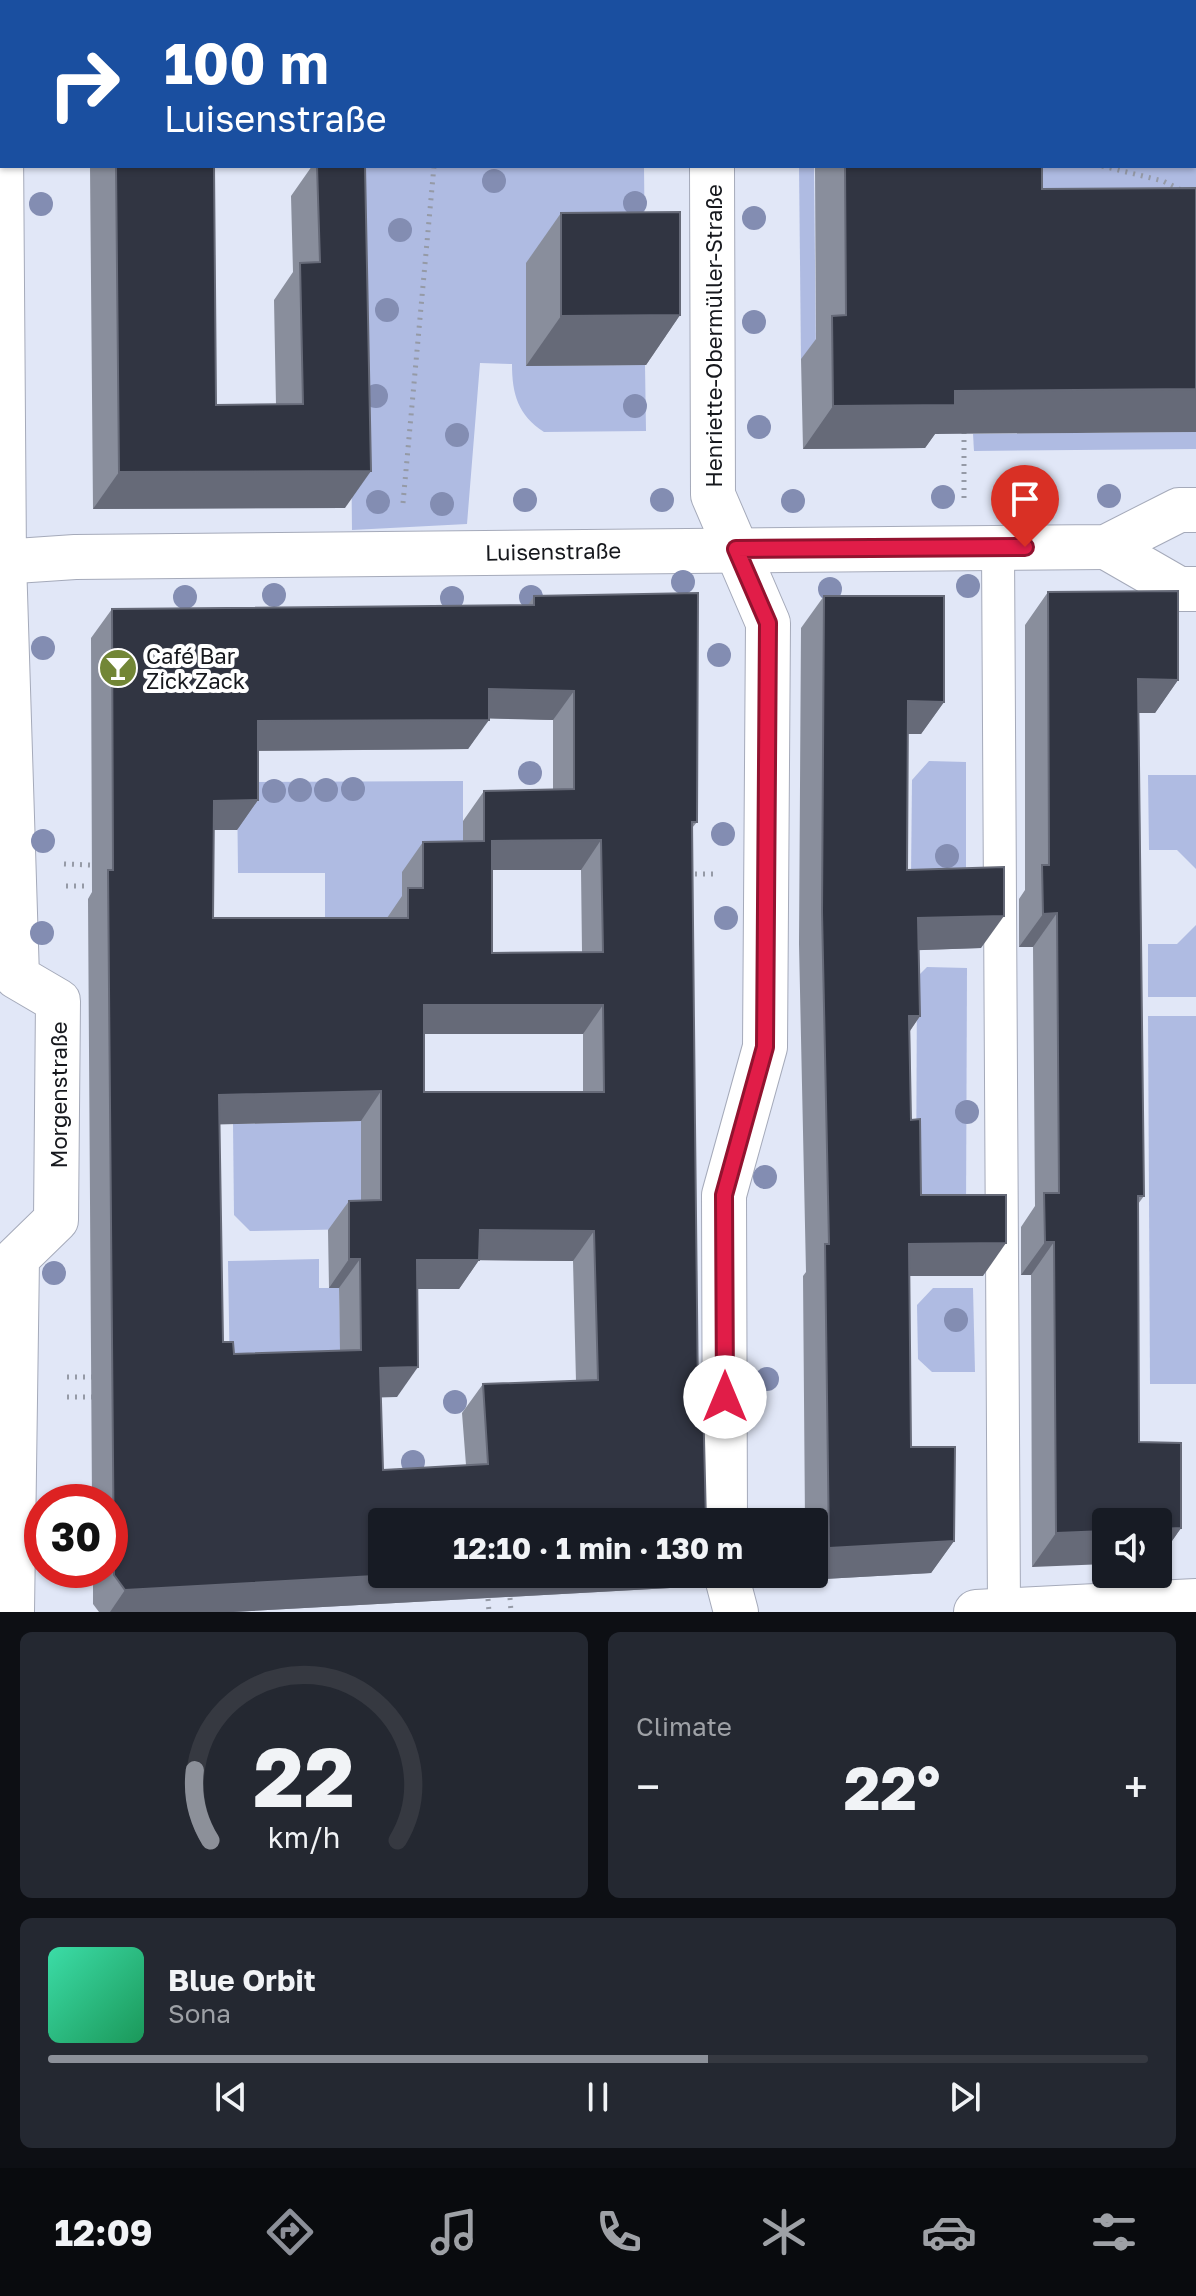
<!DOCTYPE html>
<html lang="en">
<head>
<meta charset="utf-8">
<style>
  body { margin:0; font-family:"Golos Text",sans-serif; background:#242831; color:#f1f3f6; height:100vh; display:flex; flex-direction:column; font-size:30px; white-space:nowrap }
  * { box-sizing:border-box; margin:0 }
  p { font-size:26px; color:#9ea1a6 }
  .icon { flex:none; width:44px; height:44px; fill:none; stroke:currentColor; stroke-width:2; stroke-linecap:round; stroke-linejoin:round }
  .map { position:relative; height:1612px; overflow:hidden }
  .drawer { display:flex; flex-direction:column; gap:20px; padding:20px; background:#0d0f14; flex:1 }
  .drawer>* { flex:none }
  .banner { position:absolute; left:0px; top:0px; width:1196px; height:168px; box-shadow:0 2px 6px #0004; background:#1a4fa0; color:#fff; overflow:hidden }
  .tools { position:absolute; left:1092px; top:1508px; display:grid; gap:16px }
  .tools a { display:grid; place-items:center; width:80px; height:80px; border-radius:8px; background:#171b24; box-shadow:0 2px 6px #0004; font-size:40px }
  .speed { position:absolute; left:24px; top:1484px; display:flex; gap:16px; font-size:40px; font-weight:700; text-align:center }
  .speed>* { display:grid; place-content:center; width:104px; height:104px; border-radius:50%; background:#171b24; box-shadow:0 2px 6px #0004; line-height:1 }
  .speed .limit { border:12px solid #d22; background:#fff; color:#111 }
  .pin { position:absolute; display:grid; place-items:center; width:68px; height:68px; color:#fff; margin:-82px -34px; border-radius:50% 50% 50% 0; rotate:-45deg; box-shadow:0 0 8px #0007 }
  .pin .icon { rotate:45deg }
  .me { position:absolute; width:88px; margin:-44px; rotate:0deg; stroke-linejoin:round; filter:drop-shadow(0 0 6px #0008) }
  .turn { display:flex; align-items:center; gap:28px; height:168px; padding:0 32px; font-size:36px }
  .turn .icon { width:104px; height:104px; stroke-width:2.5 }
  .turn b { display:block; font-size:56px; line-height:68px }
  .big { font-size:60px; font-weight:700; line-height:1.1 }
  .drawer .tile { flex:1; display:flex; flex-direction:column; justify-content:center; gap:12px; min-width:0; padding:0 28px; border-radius:12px; background:#242831 }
  .drawer .dial { align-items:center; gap:0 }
  .dial svg { height:208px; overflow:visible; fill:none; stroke:#363941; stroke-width:7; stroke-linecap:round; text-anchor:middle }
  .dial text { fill:#f1f3f6; stroke:none }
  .song { display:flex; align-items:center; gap:24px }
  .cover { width:96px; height:96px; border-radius:12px; background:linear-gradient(135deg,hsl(160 70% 55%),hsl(150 70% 35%)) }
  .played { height:8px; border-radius:4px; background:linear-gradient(90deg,#8c9099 60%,#363941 60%) }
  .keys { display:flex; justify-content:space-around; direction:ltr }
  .heat { display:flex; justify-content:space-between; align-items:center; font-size:44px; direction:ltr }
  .drawer .tiles { flex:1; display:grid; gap:20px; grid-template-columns:1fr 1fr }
  .tile:last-child { grid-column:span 2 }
  .trip { position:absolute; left:368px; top:1508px; width:460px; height:80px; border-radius:8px; background:#171b24; box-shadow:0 2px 6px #0004; font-weight:700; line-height:80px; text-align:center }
  .tab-bar { display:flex; height:128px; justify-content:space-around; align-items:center; background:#090b0e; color:#9ea1a6 }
  .tab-bar .icon { width:56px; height:56px }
  .tab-bar .selected { color:#8c9099 }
  .tab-bar b { font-size:36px; color:#f1f3f6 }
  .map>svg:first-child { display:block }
</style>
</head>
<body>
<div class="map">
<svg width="1196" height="1612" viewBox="0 0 1196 1612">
  <rect width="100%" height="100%" fill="#e1e7f7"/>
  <g fill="#afbbe2">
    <rect x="346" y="0" width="297" height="2"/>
    <polygon points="1010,0 1196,0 1196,231 1071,232 1011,166 1194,166 1194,2"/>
    <path d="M348 166H644L645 262 526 366 645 365 646 431 544 432C518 415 512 394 512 364L480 363 467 524 352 530Z"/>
    <polygon points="799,166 814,166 816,359 801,359"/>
    <polygon points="1196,432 1196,449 974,451 973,434"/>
    <polygon points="929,761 966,762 966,890 911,876 912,780"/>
    <polygon points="1148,775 1196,775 1196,869 1177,850 1149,850"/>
    <polygon points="463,781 463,871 402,917 366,918 325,1001 325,873 238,873 237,782"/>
    <polygon points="1196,925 1196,997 1148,997 1148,944 1177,944"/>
    <polygon points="927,967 967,968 966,1216 916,1200 917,977"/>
    <polygon points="1148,1016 1196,1016 1196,1384 1150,1384"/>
    <polygon points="361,1121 361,1229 250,1231 234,1215 233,1124"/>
    <polygon points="319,1259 319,1288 339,1288 341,1379 230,1382 228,1261"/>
    <polygon points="933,1288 973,1288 975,1372 932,1372 918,1359 917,1305"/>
  </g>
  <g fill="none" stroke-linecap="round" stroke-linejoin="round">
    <g stroke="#a5aaba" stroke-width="34">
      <polyline id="service" points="998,548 1004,1610"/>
    </g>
    <g stroke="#a5aaba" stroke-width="46">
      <g id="minor">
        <polyline points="711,0 711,2"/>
        <polyline points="0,9 4,561 17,977 58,1001 56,1220 17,1258 12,1612"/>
        <polyline points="712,166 713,495 768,623 765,1047 724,1195 725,1522"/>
        <polyline points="1106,547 1179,589 1196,589"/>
        <polyline points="0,562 75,557 1106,547 1179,510 1196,510"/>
        <polyline points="726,1574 736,1612"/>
        <polyline points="976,1612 1196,1601"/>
      </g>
    </g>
    <g stroke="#959aa6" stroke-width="5" stroke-dasharray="2 6" stroke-linecap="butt">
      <polyline points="1074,0 1075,2"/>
      <polyline points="440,2 440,0"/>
      <polyline points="1102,166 1163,181 1181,190"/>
      <polyline points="964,498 964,428"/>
      <polyline points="403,503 434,166"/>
      <polyline points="64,864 91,865"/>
      <polyline points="687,874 717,874"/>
      <polyline points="66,886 89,886"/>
      <polyline points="67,1377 94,1377"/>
      <polyline points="67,1397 94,1397"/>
      <polyline points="510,1598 511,1612"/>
      <polyline points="488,1599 489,1612"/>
    </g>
    <use href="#service" stroke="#fff" stroke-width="32"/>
    <use href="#minor" stroke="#fff" stroke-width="44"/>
  </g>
  <g fill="#838db2">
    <circle cx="494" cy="181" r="12"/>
    <circle cx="635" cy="203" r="12"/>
    <circle cx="41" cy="204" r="12"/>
    <circle cx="754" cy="218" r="12"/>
    <circle cx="400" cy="230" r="12"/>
    <circle cx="387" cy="310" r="12"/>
    <circle cx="754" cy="322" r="12"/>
    <circle cx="376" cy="396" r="12"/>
    <circle cx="635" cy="406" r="12"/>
    <circle cx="759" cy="427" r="12"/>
    <circle cx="457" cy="435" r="12"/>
    <circle cx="1109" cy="496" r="12"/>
    <circle cx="943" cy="497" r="12"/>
    <circle cx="525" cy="500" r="12"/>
    <circle cx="662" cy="500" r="12"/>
    <circle cx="793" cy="501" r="12"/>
    <circle cx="378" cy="502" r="12"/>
    <circle cx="442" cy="504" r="12"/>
    <circle cx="683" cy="582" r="12"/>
    <circle cx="968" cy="586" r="12"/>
    <circle cx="830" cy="589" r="12"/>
    <circle cx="274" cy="595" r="12"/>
    <circle cx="185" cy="597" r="12"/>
    <circle cx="531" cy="597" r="12"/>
    <circle cx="452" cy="598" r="12"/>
    <circle cx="43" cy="648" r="12"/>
    <circle cx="719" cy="655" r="12"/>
    <circle cx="530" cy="773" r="12"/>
    <circle cx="353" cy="789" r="12"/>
    <circle cx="300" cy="790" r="12"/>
    <circle cx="326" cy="790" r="12"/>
    <circle cx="274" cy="791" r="12"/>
    <circle cx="723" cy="834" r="12"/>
    <circle cx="43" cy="841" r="12"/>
    <circle cx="947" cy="856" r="12"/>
    <circle cx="726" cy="918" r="12"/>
    <circle cx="42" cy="933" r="12"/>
    <circle cx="967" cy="1112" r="12"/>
    <circle cx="765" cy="1177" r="12"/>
    <circle cx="54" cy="1273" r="12"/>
    <circle cx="956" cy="1320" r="12"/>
    <circle cx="767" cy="1379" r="12"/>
    <circle cx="455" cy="1402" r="12"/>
    <circle cx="413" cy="1462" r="12"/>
  </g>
  <g fill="#898e9c" fill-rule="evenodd">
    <rect x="89" y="0" width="125" height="2"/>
    <rect x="814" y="0" width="226" height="2"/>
    <polygon points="90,166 214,166 216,405 276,405 274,300 293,272 291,196 312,166 365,166 345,508 93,509"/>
    <polygon points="815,166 1042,166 935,434 925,448 803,449 801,359 816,339"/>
    <polygon points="561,213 680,315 646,365 526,366 526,263"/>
    <polygon points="1048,592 1178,680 1155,713 1139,713 1144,1196 1138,1204 1139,1442 1181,1528 1158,1561 1158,1522 1032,1567 1031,1275 1021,1275 1021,1227 1035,1206 1033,947 1019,947 1019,899 1025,890 1025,625"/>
    <path d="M534 596 697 822 692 828 670 1588 233 1612H99L93 1604V1570H110V1502H92L88 899 92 892 91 638 112 609 528 605ZM489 718 553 720V789L484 791 463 821V841L423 842 402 872V896L387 918H213L214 830H237L258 800V751L468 749ZM492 870H581L582 952 492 953ZM424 1034H583V1092H424ZM361 1121V1200L349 1201 328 1230 329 1288H339L340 1351 234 1354 223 1342 219 1124ZM479 1260 573 1261 576 1381 483 1384 462 1413 466 1465 383 1470 381 1397H397L417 1289H459Z"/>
    <polygon points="824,596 944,702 921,734 908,734 907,870 981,948 919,950 920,1016 910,1031 911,1120 921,1195 983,1276 909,1276 911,1447 954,1541 931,1573 806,1580 806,1574 814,1574 814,1522 805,1522 803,1276 806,1272 799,944 801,628"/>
  </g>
  <g fill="#666a78">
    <polygon points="680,315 646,365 526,366 561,316"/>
    <polygon points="1196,389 1196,432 935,434 925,448 803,449 833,406 955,391"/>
    <polygon points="371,471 345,508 93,509 119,472"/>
    <polygon points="1138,679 1178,680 1155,713 1115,713"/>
    <polygon points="489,689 574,691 553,720 468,718"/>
    <polygon points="908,701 944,702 921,734 885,734"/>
    <polygon points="489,720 468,749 237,751 258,721"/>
    <polygon points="258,800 237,830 193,830 214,801"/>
    <polygon points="601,840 581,870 471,870 492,841"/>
    <polygon points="1057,913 1033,947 1019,947 1043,914"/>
    <polygon points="1004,916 981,948 895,951 918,918"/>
    <polygon points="424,1005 603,1005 583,1034 403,1034"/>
    <polygon points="909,1016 920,1016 898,1048"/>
    <polygon points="381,1091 361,1121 198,1125 219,1095"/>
    <polygon points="480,1230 594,1231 573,1261 459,1260"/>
    <polygon points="1045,1242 1054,1242 1031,1275 1021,1275"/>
    <polygon points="1006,1243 983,1276 886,1276 909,1244"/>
    <polygon points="349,1259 360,1259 339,1288 329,1288"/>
    <polygon points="417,1260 479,1260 459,1289 396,1289"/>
    <polygon points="418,1367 397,1397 360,1398 380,1368"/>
    <polygon points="1181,1528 1158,1561 1158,1529"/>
    <polygon points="1106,1531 1106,1564 1032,1567 1056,1533"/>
    <polygon points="954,1541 931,1573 806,1580 810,1574 814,1574 814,1569 829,1548"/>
    <polygon points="410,1574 682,1574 670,1588 233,1612 110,1612 125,1590"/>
  </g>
  <g fill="#313542" stroke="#666a78" stroke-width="2" fill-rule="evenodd">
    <rect x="115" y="0" width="99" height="2"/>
    <rect x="560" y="0" width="119" height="2"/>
    <rect x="844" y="0" width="196" height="2"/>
    <polygon points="116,166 214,166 216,405 303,404 300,263 320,262 317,166 365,166 371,471 119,472"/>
    <polygon points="845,166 1042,166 1042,189 1196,188 1196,389 955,391 955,405 833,406 832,316 846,315"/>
    <polygon points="680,212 680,315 561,316 561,213"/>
    <polygon points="1178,591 1178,680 1138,679 1144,1196 1138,1196 1139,1442 1181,1443 1181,1528 1158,1529 1158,1522 1106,1522 1106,1531 1056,1533 1054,1242 1045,1242 1044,1193 1059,1193 1057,913 1043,914 1042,865 1049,865 1048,592"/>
    <path d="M698 593 697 822H692L695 1124 698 1398 703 1397 706 1522H382V1574H410L125 1590 114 1575 108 870H113L112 609 534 605V596ZM489 689 574 691V789L484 791V841L423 842V888H408V918H213L214 801 258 800V721L489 720ZM601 840 603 952 492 953V841ZM424 1005H603L604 1092H424ZM381 1091V1200L349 1201V1259H360L361 1350 234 1354 233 1342H223L219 1095ZM480 1230 594 1231 598 1380 483 1384 488 1464 383 1470 380 1368 418 1367 417 1260H479Z"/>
    <polygon points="824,596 944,596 944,702 908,701 907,870 1004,867 1004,916 918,918 920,1016 909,1016 911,1120 920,1119 921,1195 1006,1195 1006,1243 909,1244 911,1447 955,1447 954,1541 829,1548 825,1244 829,1244 822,912"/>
  </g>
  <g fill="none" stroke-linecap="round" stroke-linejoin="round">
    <g stroke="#92132f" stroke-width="20">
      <polyline id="route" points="725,1397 724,1195 765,1047 768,623 736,549 1025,547"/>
    </g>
    <use href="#route" stroke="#e11d48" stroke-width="14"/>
  </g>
  <defs>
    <g id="bar-disc" transform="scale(2)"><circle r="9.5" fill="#728636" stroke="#fff"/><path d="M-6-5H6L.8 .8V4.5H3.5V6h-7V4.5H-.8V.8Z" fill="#fff"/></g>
  </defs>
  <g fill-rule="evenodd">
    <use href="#bar-disc" x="118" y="668"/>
  </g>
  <g text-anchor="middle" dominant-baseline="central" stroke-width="8" stroke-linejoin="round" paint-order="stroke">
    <g font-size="22" fill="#16181d" stroke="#fff">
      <text transform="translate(713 336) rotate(-90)">Henriette-Obermüller-Straße</text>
      <text transform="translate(553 551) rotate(-1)">Luisenstraße</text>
      <text transform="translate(58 1095) rotate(-90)">Morgenstraße</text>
    </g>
    <g font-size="22" fill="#16181d" stroke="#fff" text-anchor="start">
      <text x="146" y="655">Café Bar<tspan x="146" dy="25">Zick Zack</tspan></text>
    </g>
  </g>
</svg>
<div class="tools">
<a><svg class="icon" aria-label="sound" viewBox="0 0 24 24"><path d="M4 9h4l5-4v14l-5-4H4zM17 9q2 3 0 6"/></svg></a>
</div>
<div class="speed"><div class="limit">30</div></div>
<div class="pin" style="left:1025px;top:547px;background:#d93025"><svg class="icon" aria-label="arrive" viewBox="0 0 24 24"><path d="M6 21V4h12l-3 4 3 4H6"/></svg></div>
<svg class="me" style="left:725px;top:1397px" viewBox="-20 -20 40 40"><circle r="19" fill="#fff"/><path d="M0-13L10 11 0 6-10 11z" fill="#e11d48"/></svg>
<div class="trip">12:10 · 1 min · 130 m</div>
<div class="banner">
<div class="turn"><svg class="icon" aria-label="right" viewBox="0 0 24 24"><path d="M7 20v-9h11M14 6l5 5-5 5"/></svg><div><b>100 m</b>Luisenstraße</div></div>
</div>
</div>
<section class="drawer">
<div class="tiles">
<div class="tile dial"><svg viewBox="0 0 100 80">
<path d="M14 69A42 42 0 1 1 86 69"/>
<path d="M14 69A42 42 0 0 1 8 42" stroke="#8c9099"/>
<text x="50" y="56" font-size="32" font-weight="700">22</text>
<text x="50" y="72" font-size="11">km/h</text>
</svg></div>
<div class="tile"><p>Climate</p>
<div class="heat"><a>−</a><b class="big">22°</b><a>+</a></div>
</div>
<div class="tile">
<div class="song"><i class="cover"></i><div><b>Blue Orbit</b><p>Sona</p></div></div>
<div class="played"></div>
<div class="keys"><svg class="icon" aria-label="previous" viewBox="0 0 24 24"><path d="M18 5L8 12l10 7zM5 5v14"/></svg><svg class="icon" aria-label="pause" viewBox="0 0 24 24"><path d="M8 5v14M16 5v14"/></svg><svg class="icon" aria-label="next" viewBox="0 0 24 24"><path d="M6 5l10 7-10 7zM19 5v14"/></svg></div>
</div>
</div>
</section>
<nav class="tab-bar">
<b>12:09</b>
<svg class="icon selected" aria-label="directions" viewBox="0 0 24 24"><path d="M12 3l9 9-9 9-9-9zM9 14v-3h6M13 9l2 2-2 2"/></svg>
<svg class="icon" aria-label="music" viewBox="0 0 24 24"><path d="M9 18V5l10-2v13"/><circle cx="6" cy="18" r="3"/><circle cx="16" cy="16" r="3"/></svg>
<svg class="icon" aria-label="phone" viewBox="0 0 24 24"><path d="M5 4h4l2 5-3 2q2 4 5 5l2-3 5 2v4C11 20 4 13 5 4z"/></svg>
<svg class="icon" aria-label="climate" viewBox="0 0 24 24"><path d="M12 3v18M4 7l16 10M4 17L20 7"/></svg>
<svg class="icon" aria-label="car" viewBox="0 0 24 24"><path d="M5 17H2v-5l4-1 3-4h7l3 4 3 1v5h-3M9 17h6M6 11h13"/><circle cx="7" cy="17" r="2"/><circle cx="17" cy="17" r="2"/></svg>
<svg class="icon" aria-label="filters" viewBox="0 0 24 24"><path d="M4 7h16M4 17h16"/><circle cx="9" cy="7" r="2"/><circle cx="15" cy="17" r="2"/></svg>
</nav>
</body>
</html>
